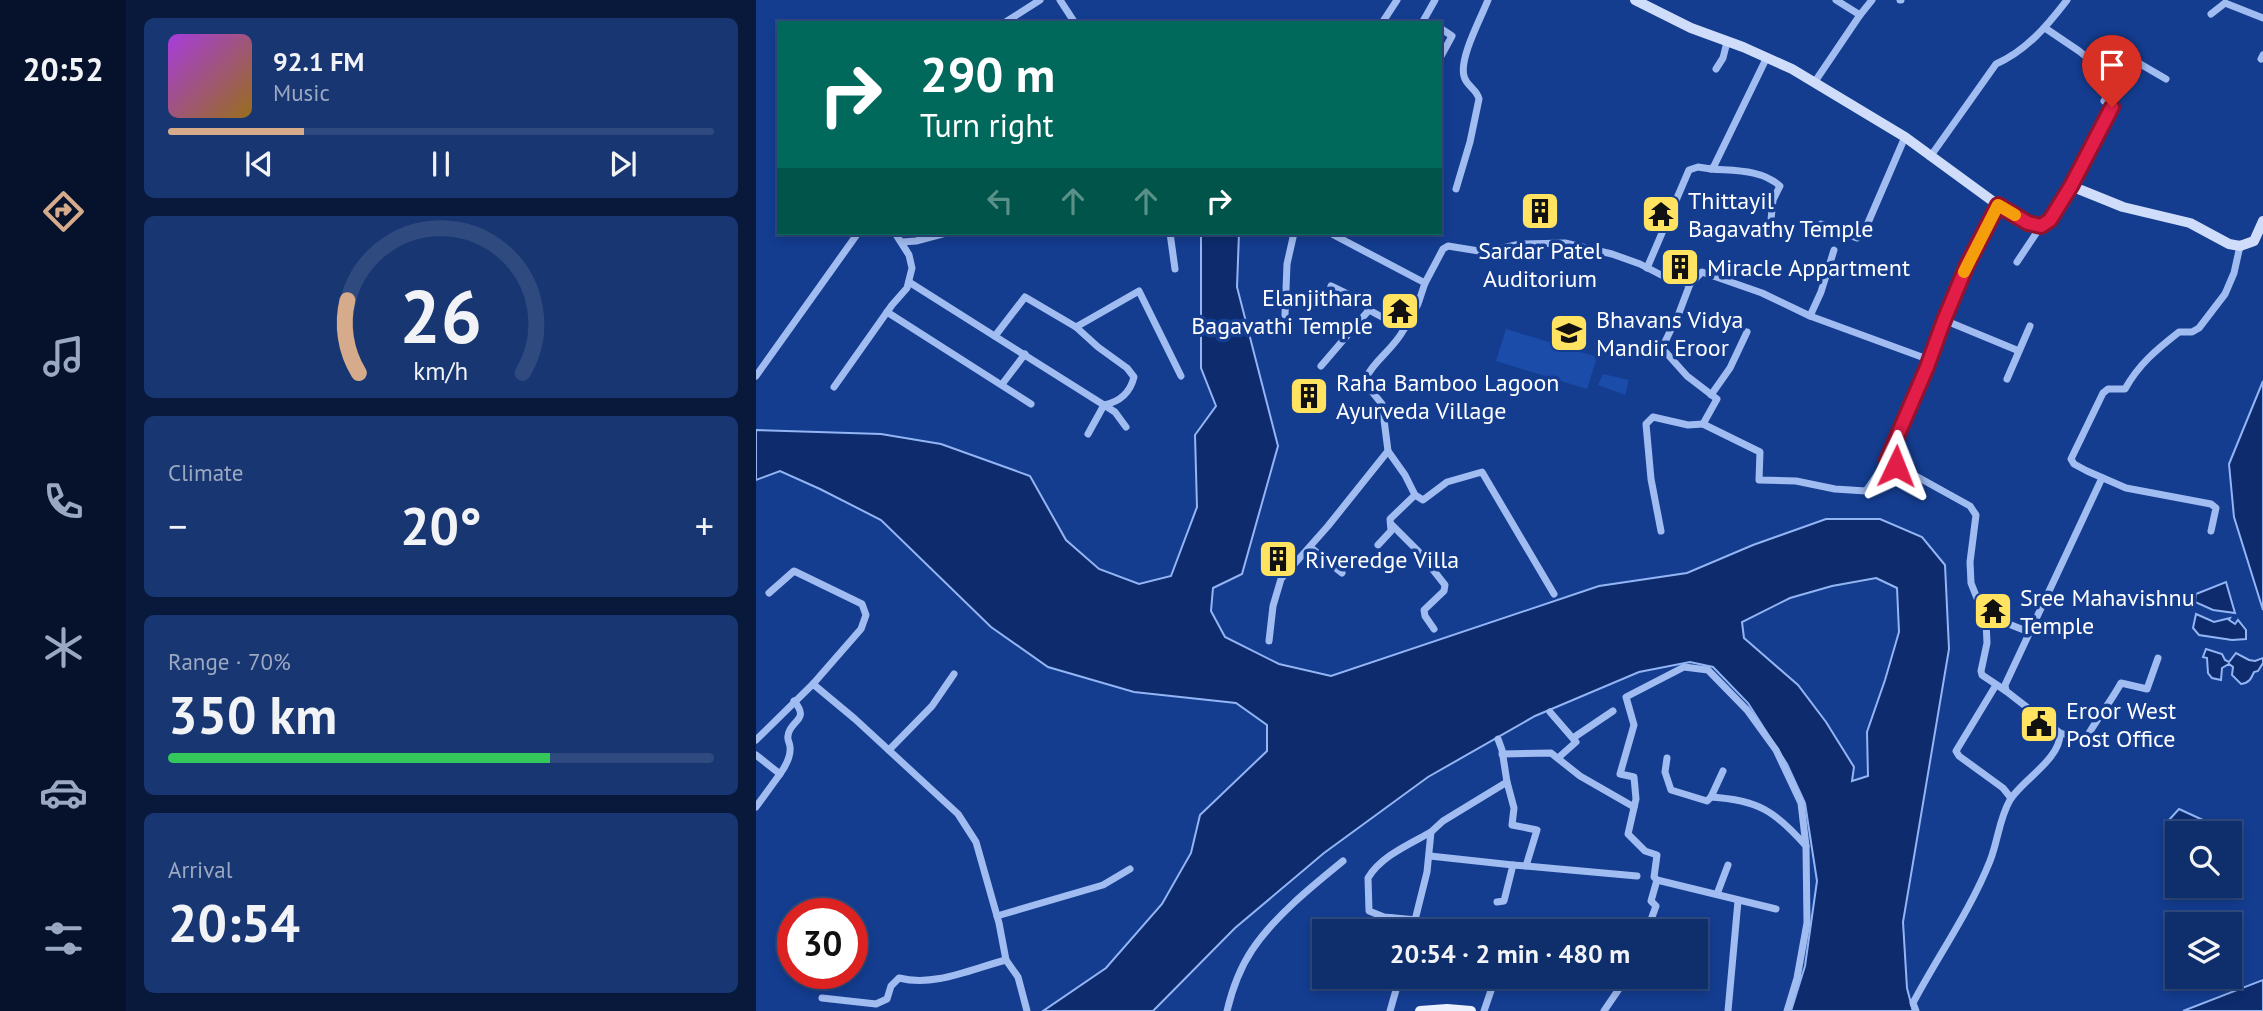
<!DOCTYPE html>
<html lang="en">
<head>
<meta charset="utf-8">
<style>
  body { margin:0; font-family:"PT Sans",sans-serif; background:#183672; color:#f1f3f6; height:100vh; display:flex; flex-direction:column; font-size:26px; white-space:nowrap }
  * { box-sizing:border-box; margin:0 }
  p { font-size:23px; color:#9ba8c2 }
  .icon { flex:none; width:38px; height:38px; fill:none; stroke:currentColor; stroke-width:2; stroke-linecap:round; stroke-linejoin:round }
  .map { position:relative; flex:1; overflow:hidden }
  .panel { display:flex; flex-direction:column; gap:18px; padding:18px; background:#08193b; width:630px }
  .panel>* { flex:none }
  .banner { position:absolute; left:21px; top:21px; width:665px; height:214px; border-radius:0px; box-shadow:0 4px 10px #0003,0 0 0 2px #2f4a7f; background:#00695c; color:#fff; overflow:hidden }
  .fabs { position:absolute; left:1409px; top:821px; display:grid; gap:14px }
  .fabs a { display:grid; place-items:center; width:77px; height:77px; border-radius:0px; background:#0f2e6c; box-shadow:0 4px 10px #0003,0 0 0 2px #2f4a7f; font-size:35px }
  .speed { position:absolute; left:21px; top:898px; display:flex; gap:14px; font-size:35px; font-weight:700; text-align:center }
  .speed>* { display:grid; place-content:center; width:91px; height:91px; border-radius:50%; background:#0f2e6c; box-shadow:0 4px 10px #0003,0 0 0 2px #2f4a7f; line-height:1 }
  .speed .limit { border:10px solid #d22; background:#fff; color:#111 }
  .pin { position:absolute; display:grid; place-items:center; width:60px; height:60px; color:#fff; margin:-72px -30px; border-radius:50% 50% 50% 0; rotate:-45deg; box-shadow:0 0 7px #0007 }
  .pin .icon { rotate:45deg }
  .me { position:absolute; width:77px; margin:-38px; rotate:2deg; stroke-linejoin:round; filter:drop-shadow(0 0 5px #0008) }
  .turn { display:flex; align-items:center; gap:24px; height:147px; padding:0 28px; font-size:32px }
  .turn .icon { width:91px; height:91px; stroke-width:2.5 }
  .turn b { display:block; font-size:49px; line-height:60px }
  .lanes { display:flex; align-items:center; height:66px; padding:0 28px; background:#0003; justify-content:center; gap:35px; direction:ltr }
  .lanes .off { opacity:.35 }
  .big { font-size:52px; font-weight:700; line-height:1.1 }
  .panel .card { flex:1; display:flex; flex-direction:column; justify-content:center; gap:10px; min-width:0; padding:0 24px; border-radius:10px; background:#183672 }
  .panel .dial { align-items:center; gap:0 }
  .dial svg { height:182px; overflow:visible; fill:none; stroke:#2f4a7f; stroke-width:7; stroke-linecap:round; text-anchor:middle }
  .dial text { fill:#f1f3f6; stroke:none }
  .song { display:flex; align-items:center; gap:21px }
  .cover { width:84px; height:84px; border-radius:10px; background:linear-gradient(135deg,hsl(280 70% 55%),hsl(40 70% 35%)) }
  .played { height:7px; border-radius:4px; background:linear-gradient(90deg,#d6ab8b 25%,#2f4a7f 25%) }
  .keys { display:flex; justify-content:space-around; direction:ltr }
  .heat { display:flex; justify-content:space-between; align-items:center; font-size:38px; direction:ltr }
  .charge { height:10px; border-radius:5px; background:linear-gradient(90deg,#34c759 70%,#2f4a7f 0) }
  .trip { position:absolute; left:556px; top:919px; width:396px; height:70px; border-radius:0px; background:#0f2e6c; box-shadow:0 4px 10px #0003,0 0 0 2px #2f4a7f; font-weight:700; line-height:70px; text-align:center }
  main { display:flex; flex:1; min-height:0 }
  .tabs { display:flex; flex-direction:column; width:126px; justify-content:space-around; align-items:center; background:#06122b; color:#9ba8c2 }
  .tabs .icon { width:49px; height:49px }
  .tabs .current { color:#d6ab8b }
  .tabs b { font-size:32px; color:#f1f3f6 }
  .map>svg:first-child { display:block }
</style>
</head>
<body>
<main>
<nav class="tabs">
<b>20:52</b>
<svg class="icon current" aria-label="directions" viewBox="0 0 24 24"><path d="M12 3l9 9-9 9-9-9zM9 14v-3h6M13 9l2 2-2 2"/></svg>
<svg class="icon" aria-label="music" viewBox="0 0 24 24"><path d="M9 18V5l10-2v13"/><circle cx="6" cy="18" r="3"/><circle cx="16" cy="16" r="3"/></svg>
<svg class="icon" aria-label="phone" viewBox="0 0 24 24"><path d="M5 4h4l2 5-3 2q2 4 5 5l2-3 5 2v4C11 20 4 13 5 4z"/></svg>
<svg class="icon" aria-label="climate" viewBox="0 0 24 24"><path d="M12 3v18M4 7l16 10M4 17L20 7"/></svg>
<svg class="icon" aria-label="car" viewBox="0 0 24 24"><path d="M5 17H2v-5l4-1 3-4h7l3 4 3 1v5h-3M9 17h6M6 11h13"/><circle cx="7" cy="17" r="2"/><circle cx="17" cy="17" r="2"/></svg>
<svg class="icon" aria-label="filters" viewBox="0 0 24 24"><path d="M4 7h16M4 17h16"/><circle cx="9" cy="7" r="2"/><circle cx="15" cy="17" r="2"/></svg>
</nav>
<section class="panel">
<div class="card">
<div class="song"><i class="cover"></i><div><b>92.1 FM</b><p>Music</p></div></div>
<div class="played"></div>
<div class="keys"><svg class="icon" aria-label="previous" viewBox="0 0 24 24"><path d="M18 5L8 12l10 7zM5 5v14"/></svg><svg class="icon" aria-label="pause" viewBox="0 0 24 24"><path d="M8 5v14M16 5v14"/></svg><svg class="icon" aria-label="next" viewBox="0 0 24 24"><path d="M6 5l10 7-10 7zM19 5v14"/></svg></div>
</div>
<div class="card dial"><svg viewBox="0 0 100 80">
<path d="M14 69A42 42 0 1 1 86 69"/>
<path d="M14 69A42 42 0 0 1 9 37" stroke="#d6ab8b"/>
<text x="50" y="56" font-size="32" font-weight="700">26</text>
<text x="50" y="72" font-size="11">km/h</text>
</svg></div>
<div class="card"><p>Climate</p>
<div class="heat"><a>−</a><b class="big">20°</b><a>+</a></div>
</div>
<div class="card"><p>Range · 70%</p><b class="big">350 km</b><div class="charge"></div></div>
<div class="card"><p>Arrival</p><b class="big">20:54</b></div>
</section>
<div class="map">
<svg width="1507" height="1011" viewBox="0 0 1507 1011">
  <rect width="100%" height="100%" fill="#143d90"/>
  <g fill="#1c4caa">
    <polygon points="750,329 841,357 831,389 740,361"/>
    <polygon points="847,374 873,380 869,395 842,385"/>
  </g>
  <g fill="#0d2b6d" stroke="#93b5f4" stroke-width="2" fill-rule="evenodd">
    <path d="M445 233H483L481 287 522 446 486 574 457 588 455 611 469 637 523 664 575 676 843 586 931 573 997 545 1070 519H1124L1166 537 1189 565 1193 649 1147 922 1151 988 1157 1011H1035L1049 966 1061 881 1049 803 1031 764 992 703 957 667 934 662 883 672 779 716 672 777 568 853 479 928 397 1011H287L350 968 406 904 435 853 444 815 511 751V725L480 703 378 692 292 667 235 627 125 520 64 489 24 471 0 480V430L125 434 185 444 274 476 310 540 343 569 383 584 415 576 441 507 439 435 460 406 445 368ZM1120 578 1141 588 1143 632 1129 680 1111 732 1112 776 1096 781 1098 767 1070 722 1042 685 988 638 986 622 1034 598 1076 586Z"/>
    <polygon points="1507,381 1507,610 1478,517 1473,464"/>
    <polygon points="1470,582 1479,613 1457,610 1439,602 1440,594"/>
    <polygon points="1440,614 1458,622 1474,618 1473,620 1479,624 1482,620 1490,630 1490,639 1476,640 1443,635 1437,628"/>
    <path d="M1450 649 1466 654 1469 660 1473 662 1480 653 1493 660 1499 661 1507 658V663L1502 671 1498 672C1495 679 1493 683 1485 684L1476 675 1477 667 1473 664 1466 668 1465 680 1456 678 1452 673 1451 658 1447 657Z"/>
    <polygon points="1423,809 1484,837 1477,863 1474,862 1474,833 1421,834 1412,821"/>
    <polygon points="1507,980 1507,1011 1427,1011"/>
  </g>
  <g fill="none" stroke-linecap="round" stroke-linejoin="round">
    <g stroke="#a1bcf1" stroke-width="7">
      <polyline points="304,0 319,23"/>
      <polyline points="1080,0 1104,15 1116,0"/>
      <polyline points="1144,0 1145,0"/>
      <polyline points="1455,14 1469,3 1507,18"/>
      <polyline points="248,23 284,0"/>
      <polyline points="626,23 641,0"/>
      <polyline points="666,23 679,0"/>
      <polyline points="684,28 696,36 684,58"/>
      <polyline points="1289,28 1323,51 1360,81"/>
      <polyline points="1505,59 1507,55"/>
      <polyline points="960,69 967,58 971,42"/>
      <polyline points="1058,83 1104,15"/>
      <path d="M1174 157 1240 64C1270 51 1291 26 1311 0"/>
      <path d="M955 169C979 171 1005 169 1024 186L1017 200 1014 229"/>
      <polyline points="1315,186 1356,107 1348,101 1374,58 1410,79"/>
      <path d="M700 189 714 142 723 99C721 89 710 86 708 76 703 58 725 18 732 0"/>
      <polyline points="1065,224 1101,238 1108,232 1149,137"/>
      <polyline points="414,233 419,269"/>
      <polyline points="574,233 669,283 687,249 692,246 729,252 764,244 809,243 856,254 884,264 911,278 934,284 923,313 906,348 931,376 961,399 947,424 1004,452 1003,480 1040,481 1079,489 1110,491 1134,456 1211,265 1242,205"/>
      <polyline points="146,242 160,241 190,233"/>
      <polyline points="1261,262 1285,226"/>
      <polyline points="891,268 933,170 942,167 955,169 958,166 1011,57"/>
      <polyline points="153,282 359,412 370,427"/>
      <polyline points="934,284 946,272 1006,293 1054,316 1065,292 1078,250"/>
      <polyline points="575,286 608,302 613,310"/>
      <polyline points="131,312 275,404"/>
      <polyline points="529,315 531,264 538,233"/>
      <polyline points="1054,316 1174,360"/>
      <polyline points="1188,320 1263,351"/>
      <path d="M320 327 342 347 371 368 378 377C374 393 363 402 348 405L332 434"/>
      <polyline points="239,336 269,297 320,327 383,291 425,376"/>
      <polyline points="565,366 613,310 648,329 662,304 669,283"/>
      <polyline points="0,376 102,233"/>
      <polyline points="1251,379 1274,326"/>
      <polyline points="247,383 269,354"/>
      <polyline points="78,387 136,305 151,288 156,268 153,255 139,233"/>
      <polyline points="955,395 974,368 991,332"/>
      <polyline points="1131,460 1214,506 1220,515 1214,562 1215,583 1230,621 1231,643 1225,671 1226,675 1250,691"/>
      <polyline points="659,495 667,500 691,482 726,472 798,594"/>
      <polyline points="636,525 663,552 689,585 688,591 668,610 669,616 678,629"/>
      <polyline points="905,531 895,479 890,424 897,417 932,425 947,424"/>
      <path d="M1455 531 1460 508 1455 504 1370 488 1331 471 1318 464 1315 459 1347 393 1352 389H1369C1383 364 1400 350 1423 332H1436L1443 328 1469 294 1478 273 1484 246"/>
      <polyline points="622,545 635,531 634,519 659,495 649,475 632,451"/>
      <polyline points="554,547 586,573"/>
      <polyline points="13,593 38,571 106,604 110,615 105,629 57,684"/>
      <polyline points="1230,621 1250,623 1273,632"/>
      <path d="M513 641 517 606 525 579 572 526 632 451 626 404 613 388 610 378C618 360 638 349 648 329"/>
      <polyline points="1240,685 1200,751 1203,756 1247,788 1255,798"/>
      <polyline points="794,712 820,742 802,758"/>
      <path d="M1304 733 1329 740C1340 720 1354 703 1365 683L1391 689 1402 658"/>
      <polyline points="817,738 857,711"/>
      <polyline points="0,740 57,684 99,719 202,814 220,842 243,923 250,960"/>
      <polyline points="133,750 176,706 198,674"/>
      <polyline points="746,754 795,753 824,776 878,807"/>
      <polyline points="0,755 24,774 0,807"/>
      <polyline points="911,758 909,772 915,790 951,801 955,797"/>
      <path d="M967 771 955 797C1002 800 1019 811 1050 846L1051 923 1041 978 1031 1011"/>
      <path d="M24 774C29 767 35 756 34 747 34 743 31 740 32 736 33 720 55 721 38 701"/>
      <polyline points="675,832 687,821 751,782 746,750 742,739"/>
      <polyline points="674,856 757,865"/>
      <polyline points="770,866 881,876"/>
      <polyline points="901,880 1020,909"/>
      <polyline points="961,894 972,865"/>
      <polyline points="741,902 748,901 757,865 770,866 781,830 756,825 758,808 751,782"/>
      <polyline points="241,916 347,885 374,869"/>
      <polyline points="636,918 635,929 637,931"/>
      <path d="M659 920 671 872 675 832C654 844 625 856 612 878L613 911 628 917 661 920 694 931"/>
      <polyline points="891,931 900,906 895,901 901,880 898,877 901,855 889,851 872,834 880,799 878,777 864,774 878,725 870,697 928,667 952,670 991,710 1020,750 1045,803 1050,846"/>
      <path d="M66 998 120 1004 131 999 135 986 143 978C179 987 215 969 250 960L262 977 271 1011"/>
      <path d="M471 1011C476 990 484 968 496 950 519 916 555 887 587 861"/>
      <polyline points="634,1011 644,976"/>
      <polyline points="728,1011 740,976"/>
      <polyline points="848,1011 865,986 867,976"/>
      <polyline points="972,1011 982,901"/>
      <path d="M1160 1011 1157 1003C1182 956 1214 911 1234 861 1242 841 1243 819 1254 800 1266 780 1305 759 1304 733L1250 691 1249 685 1346 478"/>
    </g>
    <polyline stroke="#cfddfb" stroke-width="10" points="879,0 935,28 987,47 1036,69 1149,137 1242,205 1272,223 1285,226 1294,220 1315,186 1367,207 1434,223 1473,244 1484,246 1498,241 1507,221"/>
    <polyline stroke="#ebf0ff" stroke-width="10" points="664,1011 691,1009 715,1011"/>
  </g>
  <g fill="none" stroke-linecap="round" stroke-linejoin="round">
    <g stroke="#92132f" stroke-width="18">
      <polyline id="route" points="1140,466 1131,460 1171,367 1188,320 1211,265 1242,205 1272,223 1285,226 1294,220 1315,186 1356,107"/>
    </g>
    <use href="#route" stroke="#e11d48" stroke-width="12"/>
    <polyline stroke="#f59e0b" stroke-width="12" points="1208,272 1242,205 1259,215"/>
  </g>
  <defs>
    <g id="building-square" transform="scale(2.0125)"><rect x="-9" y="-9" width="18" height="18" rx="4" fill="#ffe361" stroke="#143d90"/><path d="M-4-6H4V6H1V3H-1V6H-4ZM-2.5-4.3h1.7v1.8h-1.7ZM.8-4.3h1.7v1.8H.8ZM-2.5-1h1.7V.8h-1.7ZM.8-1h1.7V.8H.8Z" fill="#111"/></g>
    <g id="temple-square" transform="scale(2.0125)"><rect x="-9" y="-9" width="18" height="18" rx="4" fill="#ffe361" stroke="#143d90"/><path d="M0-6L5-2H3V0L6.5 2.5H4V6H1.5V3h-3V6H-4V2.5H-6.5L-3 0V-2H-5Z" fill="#111"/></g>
    <g id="school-square" transform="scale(2.0125)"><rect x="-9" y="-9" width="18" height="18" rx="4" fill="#ffe361" stroke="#143d90"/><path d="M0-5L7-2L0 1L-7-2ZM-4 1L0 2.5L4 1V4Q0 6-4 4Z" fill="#111"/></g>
    <g id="civic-square" transform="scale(2.0125)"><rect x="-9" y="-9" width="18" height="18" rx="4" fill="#ffe361" stroke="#143d90"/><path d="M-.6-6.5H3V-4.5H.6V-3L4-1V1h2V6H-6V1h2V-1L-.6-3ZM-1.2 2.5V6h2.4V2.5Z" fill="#111"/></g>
  </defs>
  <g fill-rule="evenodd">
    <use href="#building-square" x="784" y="211"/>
    <use href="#temple-square" x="905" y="214"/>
    <use href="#building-square" x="924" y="267"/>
    <use href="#temple-square" x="644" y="311"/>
    <use href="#school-square" x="813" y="333"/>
    <use href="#building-square" x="553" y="396"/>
    <use href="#building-square" x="522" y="559"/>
    <use href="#temple-square" x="1237" y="611"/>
    <use href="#civic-square" x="1283" y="724"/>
  </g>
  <g text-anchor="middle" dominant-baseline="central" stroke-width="7" stroke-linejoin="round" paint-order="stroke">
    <g font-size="24" fill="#fff" stroke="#143d90" text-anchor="start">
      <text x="932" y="200">Thittayil<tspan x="932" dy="28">Bagavathy Temple</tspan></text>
      <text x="784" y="250" text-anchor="middle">Sardar Patel<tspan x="784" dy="28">Auditorium</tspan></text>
      <text x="951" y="267">Miracle Appartment</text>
      <text x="617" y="297" text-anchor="end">Elanjithara<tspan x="617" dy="28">Bagavathi Temple</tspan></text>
      <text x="840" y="319">Bhavans Vidya<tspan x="840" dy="28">Mandir Eroor</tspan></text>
      <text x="580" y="382">Raha Bamboo Lagoon<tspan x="580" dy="28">Ayurveda Village</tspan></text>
      <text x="549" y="559">Riveredge Villa</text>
      <text x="1264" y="597">Sree Mahavishnu<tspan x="1264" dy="28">Temple</tspan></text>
      <text x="1310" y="710">Eroor West<tspan x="1310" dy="28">Post Office</tspan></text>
    </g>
  </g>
</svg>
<div class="fabs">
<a><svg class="icon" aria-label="search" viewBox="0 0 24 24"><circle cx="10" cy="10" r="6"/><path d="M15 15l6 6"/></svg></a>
<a><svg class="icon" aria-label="layers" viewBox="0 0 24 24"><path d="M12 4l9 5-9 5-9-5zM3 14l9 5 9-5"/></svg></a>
</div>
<div class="speed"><div class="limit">30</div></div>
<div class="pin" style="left:1356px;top:107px;background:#d93025"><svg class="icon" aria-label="arrive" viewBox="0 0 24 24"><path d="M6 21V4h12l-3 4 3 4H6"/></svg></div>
<svg class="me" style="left:1140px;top:466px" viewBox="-20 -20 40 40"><path d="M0-17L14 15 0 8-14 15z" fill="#e11d48" stroke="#fff" stroke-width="4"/></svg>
<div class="trip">20:54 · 2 min · 480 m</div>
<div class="banner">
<div class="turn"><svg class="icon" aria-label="right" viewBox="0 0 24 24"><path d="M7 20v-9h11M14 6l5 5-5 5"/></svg><div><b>290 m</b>Turn right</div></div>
<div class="lanes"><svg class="icon off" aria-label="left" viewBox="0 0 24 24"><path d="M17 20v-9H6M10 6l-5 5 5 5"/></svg><svg class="icon off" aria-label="ahead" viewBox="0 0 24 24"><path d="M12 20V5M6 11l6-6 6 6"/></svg><svg class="icon off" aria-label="ahead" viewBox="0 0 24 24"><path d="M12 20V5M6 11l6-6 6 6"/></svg><svg class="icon" aria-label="right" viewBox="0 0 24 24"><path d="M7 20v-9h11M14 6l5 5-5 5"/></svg></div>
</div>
</div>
</main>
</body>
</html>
